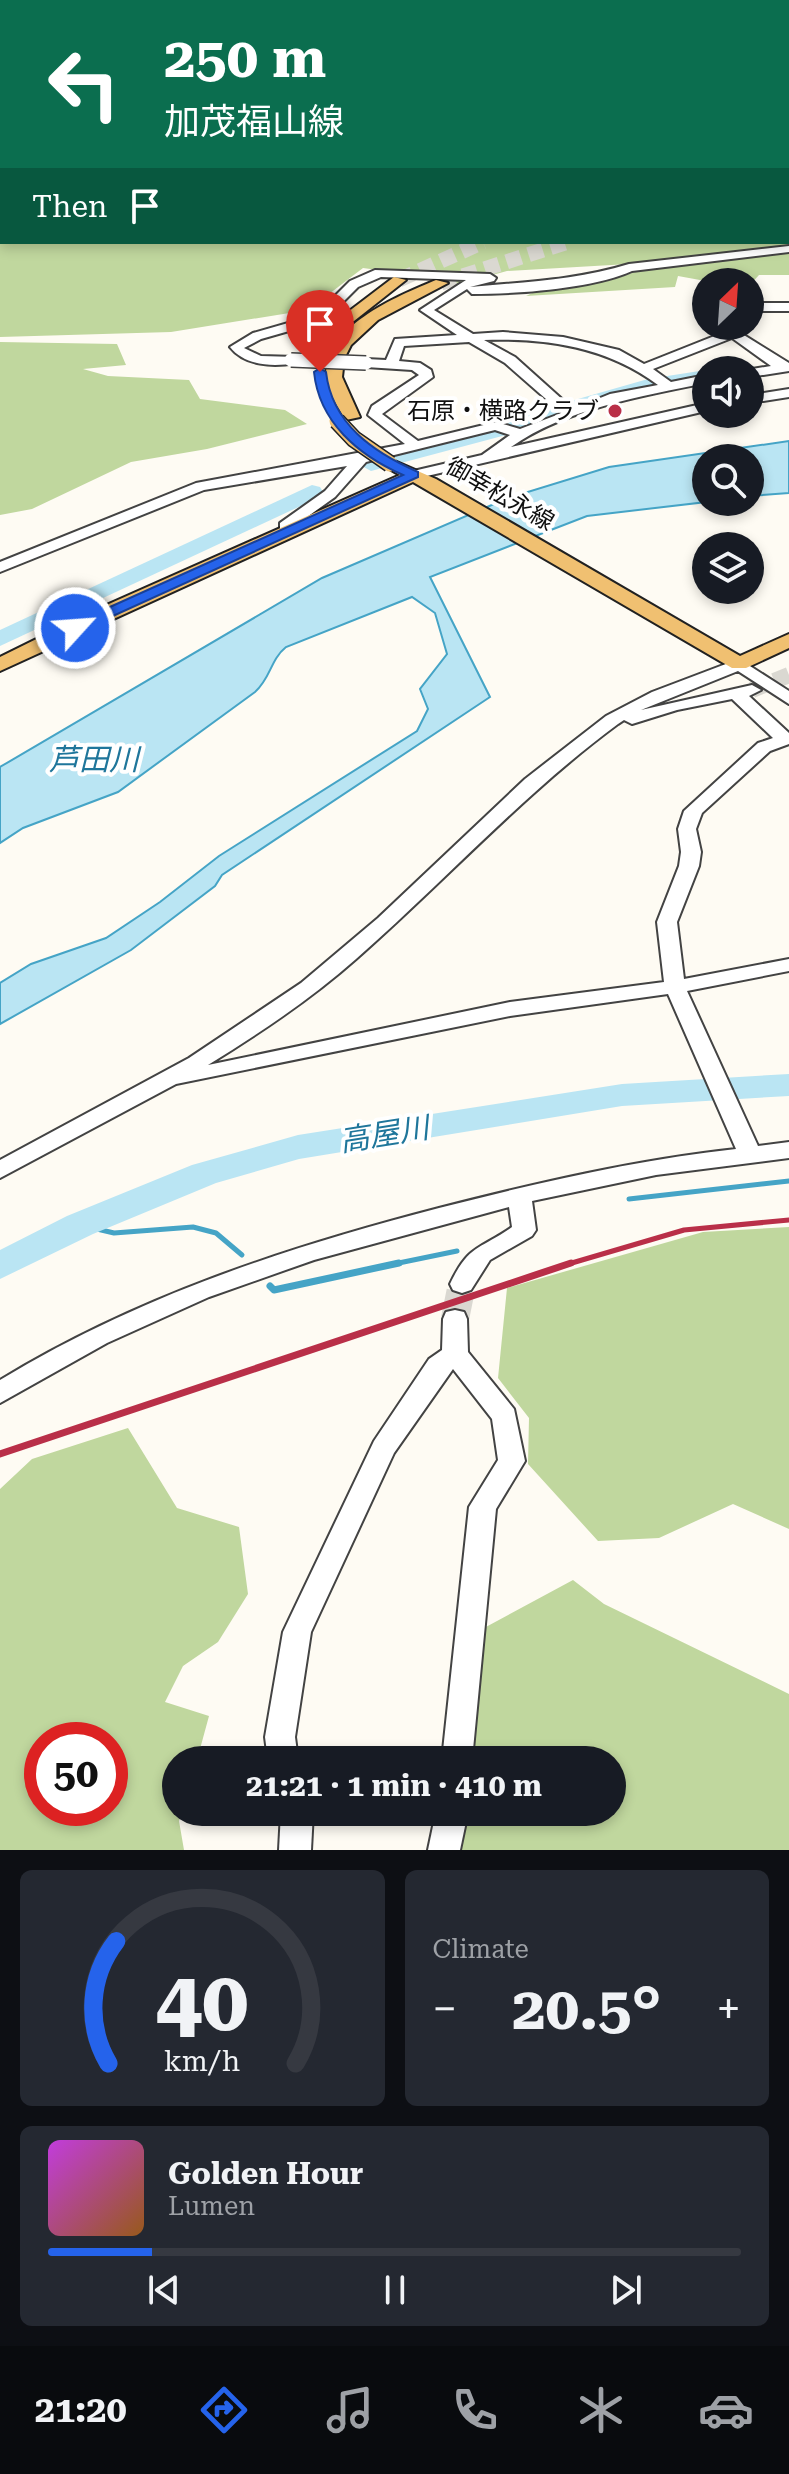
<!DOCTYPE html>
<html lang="en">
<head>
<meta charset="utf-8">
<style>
  body { margin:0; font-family:"Roboto Serif","Noto Sans JP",serif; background:#242831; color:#f1f3f6; height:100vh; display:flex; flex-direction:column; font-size:30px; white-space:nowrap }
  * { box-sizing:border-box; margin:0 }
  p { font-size:26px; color:#9ea1a6 }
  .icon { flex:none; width:44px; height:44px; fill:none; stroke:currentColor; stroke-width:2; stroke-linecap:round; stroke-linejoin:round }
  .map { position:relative; height:1850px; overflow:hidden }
  .sheet { display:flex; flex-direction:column; gap:20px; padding:20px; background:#0d0f14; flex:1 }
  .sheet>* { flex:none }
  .top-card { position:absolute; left:0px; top:0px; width:790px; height:244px; box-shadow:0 4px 12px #0003; background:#0b6e4f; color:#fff; overflow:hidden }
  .needle { width:52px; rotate:25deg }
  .buttons { position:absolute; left:692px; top:268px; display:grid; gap:16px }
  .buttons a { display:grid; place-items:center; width:72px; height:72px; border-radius:50%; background:#171b24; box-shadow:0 4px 12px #0003; font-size:40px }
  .speed { position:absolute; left:24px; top:1722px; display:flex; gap:16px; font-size:40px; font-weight:700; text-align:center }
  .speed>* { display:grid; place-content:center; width:104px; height:104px; border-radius:50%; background:#171b24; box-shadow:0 4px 12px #0003; line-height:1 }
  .speed .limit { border:12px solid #d22; background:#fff; color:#111 }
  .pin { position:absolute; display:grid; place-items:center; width:68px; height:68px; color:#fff; margin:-82px -34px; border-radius:50% 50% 50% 0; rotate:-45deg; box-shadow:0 0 8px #0007 }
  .pin .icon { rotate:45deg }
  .me { position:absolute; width:88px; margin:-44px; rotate:64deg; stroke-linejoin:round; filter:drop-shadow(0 0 6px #0008) }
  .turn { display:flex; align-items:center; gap:28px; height:168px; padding:0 32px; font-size:36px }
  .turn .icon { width:104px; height:104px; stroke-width:2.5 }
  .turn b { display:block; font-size:56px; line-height:68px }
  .then { display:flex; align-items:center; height:76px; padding:0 32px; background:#0003; gap:16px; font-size:30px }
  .big { font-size:60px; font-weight:700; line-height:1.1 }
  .sheet .tile { flex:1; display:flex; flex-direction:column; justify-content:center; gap:12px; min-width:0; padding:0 28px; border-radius:12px; background:#242831 }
  .sheet .dial { align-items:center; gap:0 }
  .dial svg { height:208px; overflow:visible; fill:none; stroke:#363941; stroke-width:7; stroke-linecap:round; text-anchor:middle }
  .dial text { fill:#f1f3f6; stroke:none }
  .song { display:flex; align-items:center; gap:24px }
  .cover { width:96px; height:96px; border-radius:12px; background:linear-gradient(135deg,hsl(290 70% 55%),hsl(30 70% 35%)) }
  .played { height:8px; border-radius:4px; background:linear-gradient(90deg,#2563eb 15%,#363941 15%) }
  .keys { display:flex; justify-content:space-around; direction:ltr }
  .heat { display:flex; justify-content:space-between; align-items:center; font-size:44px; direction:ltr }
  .sheet .tiles { flex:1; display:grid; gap:20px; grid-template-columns:1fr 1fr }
  .tile:last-child { grid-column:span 2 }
  .trip { position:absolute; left:162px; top:1746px; width:464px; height:80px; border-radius:40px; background:#171b24; box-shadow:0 4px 12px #0003; font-weight:700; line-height:80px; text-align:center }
  .dock { display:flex; height:128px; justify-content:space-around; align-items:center; background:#090b0e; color:#9ea1a6 }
  .dock .icon { width:56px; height:56px }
  .dock .selected { color:#2563eb }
  .dock b { font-size:36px; color:#f1f3f6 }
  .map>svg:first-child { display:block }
</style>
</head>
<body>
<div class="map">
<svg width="789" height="1850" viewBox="0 0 789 1850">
  <rect width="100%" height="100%" fill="#fefbf3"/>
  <g fill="#c0d79e" fill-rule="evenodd">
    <polygon points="0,10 2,242 788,242 789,160 789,275 759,275 750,285 750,282 711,282 678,276 675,287 526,296 549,285 608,281 650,267 646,263 507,271 452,286 407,274 363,268 308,310 171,332 0,337"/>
    <polygon points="0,342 117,344 126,365 83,369 108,376 189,380 200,399 285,410 307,424 207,449 131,462 32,509 0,515"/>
    <polygon points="789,1227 789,1529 733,1504 659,1538 598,1541 528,1464 529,1418 498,1378 507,1288 703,1232"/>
    <path d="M128 1428 177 1508 239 1527 248 1594 218 1642 183 1666 165 1702 209 1716 197 1760H176V1812H182L179 1821 184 1850H0V1489L32 1459ZM110 1740V1808H42V1740Z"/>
    <polygon points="573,1580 604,1604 789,1694 789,1850 461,1850 467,1812 612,1812 612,1760 472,1760 484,1628"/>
  </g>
  <path fill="#bae5f3" stroke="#45a4c6" stroke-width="2" d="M789 441V493L750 496V458H706V502L587 516 430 577 490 697 222 875 215 886 131 950 0 1024V983L31 964 106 938 160 902 219 856 417 731 428 709 420 689 447 654 435 613 412 597 286 647C270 660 271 678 255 692L118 792 23 828 0 843V767L322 578 508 498 609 467Z"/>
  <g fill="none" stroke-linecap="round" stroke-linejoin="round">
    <g stroke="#45a4c6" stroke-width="5">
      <polyline points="629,1199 789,1181"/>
      <polyline points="80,1225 114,1233 193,1227 216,1233 242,1255"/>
      <polyline points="389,1265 457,1251"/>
    </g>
    <polyline stroke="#45a4c6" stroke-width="7" points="270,1286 274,1290 399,1263"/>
    <g fill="#bae5f3" fill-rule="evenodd">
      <polygon points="706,370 706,382 650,391 571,413 561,407 564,403 648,379"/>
      <polygon points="549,408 556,410 559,414 556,418 523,430 509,430 506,435 371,471 360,465 363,460 492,427 506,427 509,422"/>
      <polygon points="312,485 320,487 323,492 320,497 0,646 0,630"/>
      <polygon points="789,1074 789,1096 622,1106 299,1159 216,1183 93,1234 0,1279 0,1250 67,1216 192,1165 298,1135 622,1084"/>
    </g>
    <polyline stroke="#dad8d1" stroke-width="16" stroke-dasharray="16 8" stroke-linecap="butt" points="752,690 789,675"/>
    <polyline stroke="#dad8d1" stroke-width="28" stroke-dasharray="28 14" stroke-linecap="butt" points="455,1319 462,1284"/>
    <g stroke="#dad8d1" stroke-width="15" stroke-dasharray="15 8" stroke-linecap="butt">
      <polyline points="399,280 483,242"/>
      <polyline points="441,283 568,242"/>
    </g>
    <g stroke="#434343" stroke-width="4">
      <g id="minor">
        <polygon points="13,0 66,0 11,2"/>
        <polygon points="100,0 142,0 144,2 102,2"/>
        <polygon points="164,0 194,0 196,2 166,2"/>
        <polygon points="707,0 759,0 761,2 709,2"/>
        <polygon points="773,0 789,0 789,4"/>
        <polygon points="789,87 789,94 788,94 788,87"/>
        <path d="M789 246V252L632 271C592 289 516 294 472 294L467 289 434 310 473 334 503 332 563 337 619 350 644 364 727 331V326H739V332L789 363V371L750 377V370H746L771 366 732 338 653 369 671 382 706 375V383C642 396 565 409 511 447L706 403V411L414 479 409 478V472L482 455 510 435 495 430 366 462 335 497 293 527 296 532 288 537 280 532V523L325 491 347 466 204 490 0 572V562L196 483 405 444 368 415 372 406 419 375 412 370 366 367 360 363 366 359 386 360 395 339 457 335 420 310 466 280 381 277 358 287 324 321 261 339 244 348 261 356 296 357V363C273 367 245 366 230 347L253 333 316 315 350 281 375 270 490 274 496 278 494 281 470 287C524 282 577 280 629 264ZM484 340C547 338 607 347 658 385L610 394 573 409 515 357ZM469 342 505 363 562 413 520 429 496 422 418 441 382 414 433 377 431 370 420 363 399 361 404 346Z"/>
        <rect x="750" y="303" width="39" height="8"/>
        <polygon points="789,389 789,397 750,403 750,395"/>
        <path d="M739 659 789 691V704L738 671 641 710 752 685 761 690 749 696 789 733V744L770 751 702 813 696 829 701 852 699 866 677 922 684 979 789 959V971L687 991 758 1146 789 1142V1158L656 1175 532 1201 536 1230 532 1236 490 1260 471 1290 462 1293 453 1290 450 1284C469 1244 479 1250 512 1227L509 1207 314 1260 209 1297 107 1343 0 1403V1380C136 1297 285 1248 439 1208 537 1183 635 1160 736 1149L668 994 510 1016 176 1084 0 1178V1160L189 1058 301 983 378 918 525 779 606 716 652 692ZM732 699 773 738 758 743 684 811 678 829 681 852 679 866 657 922 664 982 510 1002 208 1065C260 1033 311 999 356 959 445 881 523 794 618 724L624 720 632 724 677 710Z"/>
        <polygon points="455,1310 464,1312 467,1319 468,1352 514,1409 525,1461 496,1509 472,1760 442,1760 469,1507 498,1460 492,1419 453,1369 394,1453 311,1632 295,1737 298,1760 268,1760 265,1737 283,1632 374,1441 429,1359 442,1350 443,1319 446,1312"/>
        <polygon points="281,1812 313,1812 311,1850 279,1850"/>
        <polygon points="436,1812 468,1812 460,1850 428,1850"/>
      </g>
    </g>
    <g stroke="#212121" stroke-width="4">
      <g id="major">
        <polygon points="789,111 789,119 788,120 788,112"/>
        <polygon points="789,129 789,137 788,138 788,130"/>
        <polygon points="394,277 406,280 354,321 344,321 344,315"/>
        <path d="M436 280 448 283 378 320 351 345 344 359 342 377 360 417 346 420C339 409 329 394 327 381 318 328 398 296 436 280Z"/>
        <polygon points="390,459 436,479 740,656 789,634 789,648 746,668 732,668 413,482 0,671 0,657 93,611 400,475 381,464"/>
      </g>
    </g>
    <use href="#minor" fill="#fff" fill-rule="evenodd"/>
    <use href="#major" fill="#f0c071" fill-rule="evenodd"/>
    <polyline stroke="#b92f48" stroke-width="5" points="565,1265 684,1230 789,1220"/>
    <polyline stroke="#b92f48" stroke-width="7" points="0,1454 571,1263"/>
    <g stroke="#434343" stroke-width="16" stroke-linecap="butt">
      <polyline id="minor-bridge" points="291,360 366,363"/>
    </g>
    <g stroke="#212121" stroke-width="18" stroke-linecap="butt">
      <polyline id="major-bridge" points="337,421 354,439 390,464"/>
    </g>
    <use href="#minor-bridge" stroke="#fff" stroke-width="13"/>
    <use href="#major-bridge" stroke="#f0c071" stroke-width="15"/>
  </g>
  <path fill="#2563eb" stroke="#184099" stroke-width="2" d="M320 368 326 372C332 424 373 452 418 472V477L80 631H70V625L403 475C358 455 319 422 314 372Z"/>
  <circle fill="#b92f48" stroke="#fff" stroke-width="3" cx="615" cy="411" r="8"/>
  <g text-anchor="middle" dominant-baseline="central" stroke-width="8" stroke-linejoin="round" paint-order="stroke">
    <g font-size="24" fill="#101010" stroke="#fff" text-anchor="end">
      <text x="599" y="411">石原・横路クラブ</text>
    </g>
    <g font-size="24" fill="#101010" stroke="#fff">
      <text transform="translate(500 494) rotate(30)">御幸松永線</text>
    </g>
    <g font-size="30" font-style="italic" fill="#1f769b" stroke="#fff">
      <text x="94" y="759">芦田川</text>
      <text transform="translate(384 1134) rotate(-9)">高屋川</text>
    </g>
  </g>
</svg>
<div class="buttons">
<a><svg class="needle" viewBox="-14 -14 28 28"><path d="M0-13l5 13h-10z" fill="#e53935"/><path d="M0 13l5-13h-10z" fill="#9ea1a6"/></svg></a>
<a><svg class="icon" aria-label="sound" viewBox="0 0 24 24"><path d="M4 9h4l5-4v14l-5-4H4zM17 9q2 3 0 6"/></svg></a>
<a><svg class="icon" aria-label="search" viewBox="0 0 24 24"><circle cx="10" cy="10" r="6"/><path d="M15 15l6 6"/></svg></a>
<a><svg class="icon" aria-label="layers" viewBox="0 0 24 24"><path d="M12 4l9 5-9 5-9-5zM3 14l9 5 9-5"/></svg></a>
</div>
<div class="speed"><div class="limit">50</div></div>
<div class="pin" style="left:320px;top:372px;background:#d93025"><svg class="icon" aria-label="arrive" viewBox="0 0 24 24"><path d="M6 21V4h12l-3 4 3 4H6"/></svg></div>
<svg class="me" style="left:75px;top:628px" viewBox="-20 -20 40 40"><circle r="17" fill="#2563eb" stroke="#fff" stroke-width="3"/><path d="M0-11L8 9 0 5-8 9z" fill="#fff"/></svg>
<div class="trip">21:21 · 1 min · 410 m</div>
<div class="top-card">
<div class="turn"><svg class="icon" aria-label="left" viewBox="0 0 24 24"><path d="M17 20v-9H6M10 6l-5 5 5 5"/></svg><div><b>250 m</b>加茂福山線</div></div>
<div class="then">Then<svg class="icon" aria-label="arrive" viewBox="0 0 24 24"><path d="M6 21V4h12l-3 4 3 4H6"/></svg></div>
</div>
</div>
<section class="sheet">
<div class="tiles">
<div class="tile dial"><svg viewBox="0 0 100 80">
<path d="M14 69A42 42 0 1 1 86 69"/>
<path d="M14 69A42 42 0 0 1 17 22" stroke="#2563eb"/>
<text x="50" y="56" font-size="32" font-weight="700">40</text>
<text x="50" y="72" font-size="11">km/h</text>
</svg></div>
<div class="tile"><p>Climate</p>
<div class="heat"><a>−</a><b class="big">20.5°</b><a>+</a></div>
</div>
<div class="tile">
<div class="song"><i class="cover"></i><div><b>Golden Hour</b><p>Lumen</p></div></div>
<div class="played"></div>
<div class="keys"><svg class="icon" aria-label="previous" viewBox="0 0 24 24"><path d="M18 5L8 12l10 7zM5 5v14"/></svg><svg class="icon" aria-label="pause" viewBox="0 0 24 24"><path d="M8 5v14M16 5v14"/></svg><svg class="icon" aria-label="next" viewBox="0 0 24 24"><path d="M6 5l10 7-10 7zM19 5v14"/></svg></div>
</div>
</div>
</section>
<nav class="dock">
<b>21:20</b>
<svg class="icon selected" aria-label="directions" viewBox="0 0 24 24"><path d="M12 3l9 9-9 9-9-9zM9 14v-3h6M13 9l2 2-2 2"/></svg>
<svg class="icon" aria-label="music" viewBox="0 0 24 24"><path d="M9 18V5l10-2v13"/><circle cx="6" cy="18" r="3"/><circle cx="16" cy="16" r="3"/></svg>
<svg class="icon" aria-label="phone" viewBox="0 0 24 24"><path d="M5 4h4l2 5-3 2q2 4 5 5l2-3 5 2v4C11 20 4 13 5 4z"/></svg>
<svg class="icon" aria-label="climate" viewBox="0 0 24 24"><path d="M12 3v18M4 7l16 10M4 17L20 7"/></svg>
<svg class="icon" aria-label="car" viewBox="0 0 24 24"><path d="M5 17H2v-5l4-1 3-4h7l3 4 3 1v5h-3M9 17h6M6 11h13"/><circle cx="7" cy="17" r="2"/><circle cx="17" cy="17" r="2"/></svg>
</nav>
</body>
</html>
